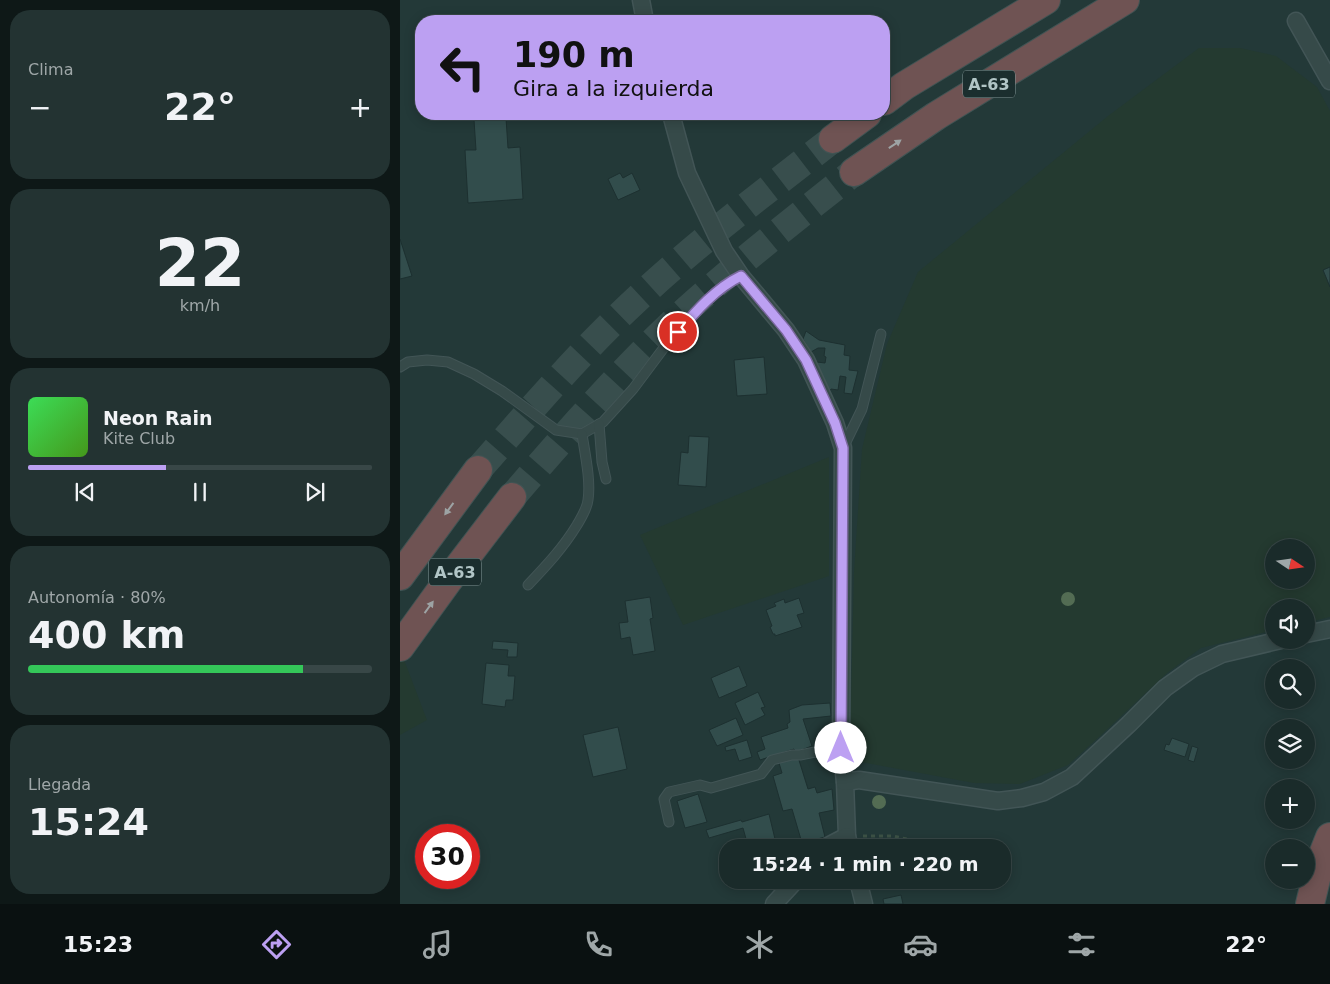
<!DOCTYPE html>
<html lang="es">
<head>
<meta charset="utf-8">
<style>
  body { margin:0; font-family:"DejaVu Sans",sans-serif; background:#233332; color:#f1f3f6; height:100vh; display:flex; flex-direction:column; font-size:19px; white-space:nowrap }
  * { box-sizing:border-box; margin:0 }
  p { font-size:16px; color:#9fa7a8 }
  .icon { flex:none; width:28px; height:28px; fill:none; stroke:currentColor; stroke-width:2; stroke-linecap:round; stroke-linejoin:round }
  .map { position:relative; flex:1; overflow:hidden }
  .side { display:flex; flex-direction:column; gap:10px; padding:10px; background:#0e1817; width:400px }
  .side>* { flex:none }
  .top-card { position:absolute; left:15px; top:15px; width:475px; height:105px; border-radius:20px; box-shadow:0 2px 12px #0003,0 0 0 1px #384747; background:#bca0f2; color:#111; overflow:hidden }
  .needle { width:32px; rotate:103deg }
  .fabs { position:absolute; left:865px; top:539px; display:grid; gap:10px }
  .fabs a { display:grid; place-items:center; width:50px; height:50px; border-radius:50%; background:#1a2b2a; box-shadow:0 2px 12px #0003,0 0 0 1px #384747; font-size:25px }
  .speed { position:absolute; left:15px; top:824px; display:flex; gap:10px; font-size:25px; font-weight:700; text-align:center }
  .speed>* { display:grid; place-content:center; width:65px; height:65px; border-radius:50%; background:#1a2b2a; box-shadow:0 2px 12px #0003,0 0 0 1px #384747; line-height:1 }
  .speed .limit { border:8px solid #d22; background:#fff; color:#111 }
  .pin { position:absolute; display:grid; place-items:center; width:42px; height:42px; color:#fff; margin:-21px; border:2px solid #fff; border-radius:50%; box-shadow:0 1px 5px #0007 }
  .me { position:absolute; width:55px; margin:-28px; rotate:0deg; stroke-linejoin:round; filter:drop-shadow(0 0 4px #0008) }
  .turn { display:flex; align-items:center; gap:18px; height:105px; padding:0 15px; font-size:22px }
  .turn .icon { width:65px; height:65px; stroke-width:2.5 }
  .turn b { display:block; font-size:35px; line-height:42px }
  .big { font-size:38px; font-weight:600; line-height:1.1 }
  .side .tile { flex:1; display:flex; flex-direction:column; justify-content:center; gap:8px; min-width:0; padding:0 18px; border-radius:20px; background:#233332 }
  .side .dial { align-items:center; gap:0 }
  .dial b { font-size:65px; line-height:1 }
  .song { display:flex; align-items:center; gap:15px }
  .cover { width:60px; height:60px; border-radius:8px; background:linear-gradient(135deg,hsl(130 70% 55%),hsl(100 70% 35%)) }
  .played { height:5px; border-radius:2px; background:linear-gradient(90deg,#bca0f2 40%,#384747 40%) }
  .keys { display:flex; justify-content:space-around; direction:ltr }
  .heat { display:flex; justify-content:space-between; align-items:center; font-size:28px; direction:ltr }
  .charge { height:8px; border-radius:4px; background:linear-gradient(90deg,#34c759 80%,#384747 0) }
  .trip { position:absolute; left:319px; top:839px; width:292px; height:50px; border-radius:20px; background:#1a2b2a; box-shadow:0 2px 12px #0003,0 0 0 1px #384747; font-weight:600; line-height:50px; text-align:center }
  .menu { display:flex; height:80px; justify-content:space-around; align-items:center; background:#0a1111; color:#9fa7a8 }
  .menu .icon { width:35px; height:35px }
  .menu .on { color:#bca0f2 }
  .menu b { font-size:22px; color:#f1f3f6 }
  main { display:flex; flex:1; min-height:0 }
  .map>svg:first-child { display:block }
</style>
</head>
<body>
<main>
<section class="side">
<div class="tile"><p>Clima</p>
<div class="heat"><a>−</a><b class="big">22°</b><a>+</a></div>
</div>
<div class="tile dial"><b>22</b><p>km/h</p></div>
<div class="tile">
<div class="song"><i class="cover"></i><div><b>Neon Rain</b><p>Kite Club</p></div></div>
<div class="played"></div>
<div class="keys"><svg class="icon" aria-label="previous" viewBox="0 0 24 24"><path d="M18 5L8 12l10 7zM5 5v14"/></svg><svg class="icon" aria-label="pause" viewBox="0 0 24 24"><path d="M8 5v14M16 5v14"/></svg><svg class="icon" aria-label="next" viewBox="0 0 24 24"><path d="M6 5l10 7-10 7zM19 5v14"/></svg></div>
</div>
<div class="tile"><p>Autonomía · 80%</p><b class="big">400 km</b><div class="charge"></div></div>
<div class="tile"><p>Llegada</p><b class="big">15:24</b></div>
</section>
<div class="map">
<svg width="930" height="904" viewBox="0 0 930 904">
  <rect width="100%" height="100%" fill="#233938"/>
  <g fill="#243a30" fill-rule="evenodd">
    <path d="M799 48H840L876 56 917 87 930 111V617L906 623V608H874V630L801 648 767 673 699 737 668 765 620 784 574 783 461 762 450 745 454 572 462 449 487 344 518 272 708 116ZM874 548H906V580H874Z"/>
    <polygon points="429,457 429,576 283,625 240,535"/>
    <polygon points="0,649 27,720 0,735"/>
  </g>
  <g fill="#324d4c" stroke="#1d3030">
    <polygon points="106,118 108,148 120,147 123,199 68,203 65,150 76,150 74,120"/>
    <polygon points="220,173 223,178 232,173 240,190 218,200 208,179"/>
    <polygon points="0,239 12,276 0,279"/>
    <polygon points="930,267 930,287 923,270"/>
    <polygon points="406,331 419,340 445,345 444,355 450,356 449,370 458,371 452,394 444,393 446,377 440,376 438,390 431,389 428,394 423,383 417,362 425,363 426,357 424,356 425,348 418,348 411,352 403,339"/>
    <polygon points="364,357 367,394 337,396 334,360"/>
    <polygon points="289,436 309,437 306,487 278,485 281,452 288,453"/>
    <polygon points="250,597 253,618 250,619 255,651 233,655 230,637 221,639 219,623 228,622 225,601"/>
    <polygon points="399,598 404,613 397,615 402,627 375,636 375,634 373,634 370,627 372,626 366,610 376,606 374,603 384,599 385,603"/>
    <polygon points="93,641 118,643 117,657 107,657 108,650 92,649"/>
    <polygon points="86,663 109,665 108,676 115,676 113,700 106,700 105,707 82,704"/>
    <polygon points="339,666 347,686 319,698 311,678"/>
    <polygon points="358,692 365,707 361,708 365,715 345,725 335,703"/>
    <polygon points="430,703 431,716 403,719 412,746 396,752 394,749 360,760 357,752 365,749 361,737 388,728 387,724 390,722 389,710 402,705"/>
    <polygon points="336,718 343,735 317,746 309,730"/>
    <polygon points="218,727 227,769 193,777 183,735"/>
    <polygon points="772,738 789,744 785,757 764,750 766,744 769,745"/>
    <polygon points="347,740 352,757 339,761 335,749 326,751 325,747"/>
    <polygon points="792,746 798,748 794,762 788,760"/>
    <polygon points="398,757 408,789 415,787 417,793 432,789 434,810 419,813 425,837 402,843 392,809 383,811 373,776 382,773 379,763"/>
    <polygon points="298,794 307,822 285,828 277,801"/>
    <polygon points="369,814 375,839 348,846 343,828 309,838 306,830 341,820 342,822"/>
    <polygon points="491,841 493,848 475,848 474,844"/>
    <polygon points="480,880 498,880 499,882 481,885"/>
    <polygon points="501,895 503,904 484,904 483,899"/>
  </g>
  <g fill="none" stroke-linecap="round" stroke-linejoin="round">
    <g stroke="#384e4d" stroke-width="28" stroke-dasharray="28 14" stroke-linecap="butt">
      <path d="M78 470C129 412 179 353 236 300 298 242 366 191 433 139"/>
      <path d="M112 497C162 439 213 380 268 327 327 272 391 222 454 172"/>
    </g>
    <g stroke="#425556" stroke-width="11">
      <g id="lane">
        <polyline points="0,367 8,362 27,360 48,362 74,374 102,391 156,430 182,434 203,422 233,389 266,345 300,308 328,282 341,276"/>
        <polyline points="199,424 202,462 206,479"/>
        <polyline points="443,448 462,409 481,334"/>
        <path d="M128 585C146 566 163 548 177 525 181 518 187 509 188 500 191 481 185 454 182 434"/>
        <polyline points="269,822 264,799 269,792 300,785 311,788 361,774 372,760 392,755 400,755 441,747"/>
      </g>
    </g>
    <g stroke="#425556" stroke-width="19">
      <g id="street">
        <polyline points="241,0 245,21"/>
        <polyline points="896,21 930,81"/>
        <polyline points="271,114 287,173 324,251 341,276 386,330 406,360 435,423 443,448 441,747 445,782 447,836 450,848"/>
        <polyline points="906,634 930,629"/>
        <polyline points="445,782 459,780 598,801 622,798 644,792 672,777 729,724 765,688 793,668 822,654 881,640"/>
        <polyline points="424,848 447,836"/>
        <polyline points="458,880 464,904"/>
        <polyline points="374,904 396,880"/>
      </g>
    </g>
    <g stroke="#415454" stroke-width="30">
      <g id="highway">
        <polyline points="484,101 504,86 646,0"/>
        <polyline points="433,139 467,114"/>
        <polyline points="454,172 536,116 725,0"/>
        <polyline points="0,576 78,470"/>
        <polyline points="0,647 47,582 112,497"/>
        <polyline points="910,904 920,862 930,837"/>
      </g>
    </g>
    <polyline stroke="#3d5347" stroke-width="3" stroke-dasharray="4 4" stroke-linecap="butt" points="463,836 493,836 548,848"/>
    <use href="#lane" stroke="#364a49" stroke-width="9"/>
    <use href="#street" stroke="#364a49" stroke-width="16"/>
    <use href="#highway" stroke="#6f5353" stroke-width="28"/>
  </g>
  <g fill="#536c53">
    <circle cx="668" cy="599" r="7"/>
    <circle cx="479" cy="802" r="7"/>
  </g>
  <defs><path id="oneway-solid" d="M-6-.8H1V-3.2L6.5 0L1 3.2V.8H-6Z" transform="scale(1.25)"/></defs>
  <g fill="#9da3a4">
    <use href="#oneway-solid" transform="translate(495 144) rotate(-34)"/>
    <use href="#oneway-solid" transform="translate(49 509) rotate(126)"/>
    <use href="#oneway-solid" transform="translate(29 607) rotate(-54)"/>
  </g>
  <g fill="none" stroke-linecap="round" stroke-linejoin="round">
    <g stroke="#7a689d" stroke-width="12">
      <path id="route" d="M278 332C296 311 316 288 341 276L386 330 406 360 435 423 443 448 441 748"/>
    </g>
    <use href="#route" stroke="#bca0f2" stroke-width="9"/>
  </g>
  <g text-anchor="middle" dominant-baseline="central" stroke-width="5" stroke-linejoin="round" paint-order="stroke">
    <g fill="#1b2e2e" stroke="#849898" stroke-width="1">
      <rect x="563" y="70.5" width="52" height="27" rx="4"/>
      <rect x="29" y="558.5" width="52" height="27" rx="4"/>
    </g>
    <g font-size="16" font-weight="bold" fill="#b1c5c6">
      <text x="589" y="84">A-63</text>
      <text x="55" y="572">A-63</text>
    </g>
  </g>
</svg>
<div class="fabs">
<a><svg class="needle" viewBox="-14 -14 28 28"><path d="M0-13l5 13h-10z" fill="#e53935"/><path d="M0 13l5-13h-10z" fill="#9fa7a8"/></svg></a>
<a><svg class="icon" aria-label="sound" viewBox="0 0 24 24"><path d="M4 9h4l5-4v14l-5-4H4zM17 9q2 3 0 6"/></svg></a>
<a><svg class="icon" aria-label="search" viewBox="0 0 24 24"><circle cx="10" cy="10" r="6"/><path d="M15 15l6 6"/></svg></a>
<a><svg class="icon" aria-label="layers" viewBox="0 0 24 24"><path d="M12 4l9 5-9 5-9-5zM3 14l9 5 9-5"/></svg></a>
<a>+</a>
<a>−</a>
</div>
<div class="speed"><div class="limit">30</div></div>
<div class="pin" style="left:278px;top:332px;background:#d93025"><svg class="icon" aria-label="arrive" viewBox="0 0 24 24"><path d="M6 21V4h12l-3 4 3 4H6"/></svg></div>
<svg class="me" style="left:441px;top:748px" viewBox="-20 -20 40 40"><circle r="19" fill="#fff"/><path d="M0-13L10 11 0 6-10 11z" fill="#bca0f2"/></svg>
<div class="trip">15:24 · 1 min · 220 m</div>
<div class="top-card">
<div class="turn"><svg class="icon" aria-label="left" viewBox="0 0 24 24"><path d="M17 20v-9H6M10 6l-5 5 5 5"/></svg><div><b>190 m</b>Gira a la izquierda</div></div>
</div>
</div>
</main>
<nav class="menu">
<b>15:23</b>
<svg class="icon on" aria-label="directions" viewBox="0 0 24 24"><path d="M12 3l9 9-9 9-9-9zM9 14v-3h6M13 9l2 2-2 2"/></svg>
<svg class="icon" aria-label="music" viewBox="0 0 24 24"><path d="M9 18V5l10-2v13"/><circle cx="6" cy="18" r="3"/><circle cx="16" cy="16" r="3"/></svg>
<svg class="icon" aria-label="phone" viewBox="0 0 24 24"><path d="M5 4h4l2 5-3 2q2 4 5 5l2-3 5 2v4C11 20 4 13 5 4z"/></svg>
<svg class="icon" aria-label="climate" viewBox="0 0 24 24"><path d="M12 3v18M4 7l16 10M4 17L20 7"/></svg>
<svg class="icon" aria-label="car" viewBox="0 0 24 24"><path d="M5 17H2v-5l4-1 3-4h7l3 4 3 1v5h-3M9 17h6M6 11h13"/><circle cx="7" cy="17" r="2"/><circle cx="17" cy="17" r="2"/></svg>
<svg class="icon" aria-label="filters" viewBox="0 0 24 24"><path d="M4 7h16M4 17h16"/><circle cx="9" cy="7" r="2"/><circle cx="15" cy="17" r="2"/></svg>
<b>22°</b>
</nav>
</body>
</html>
